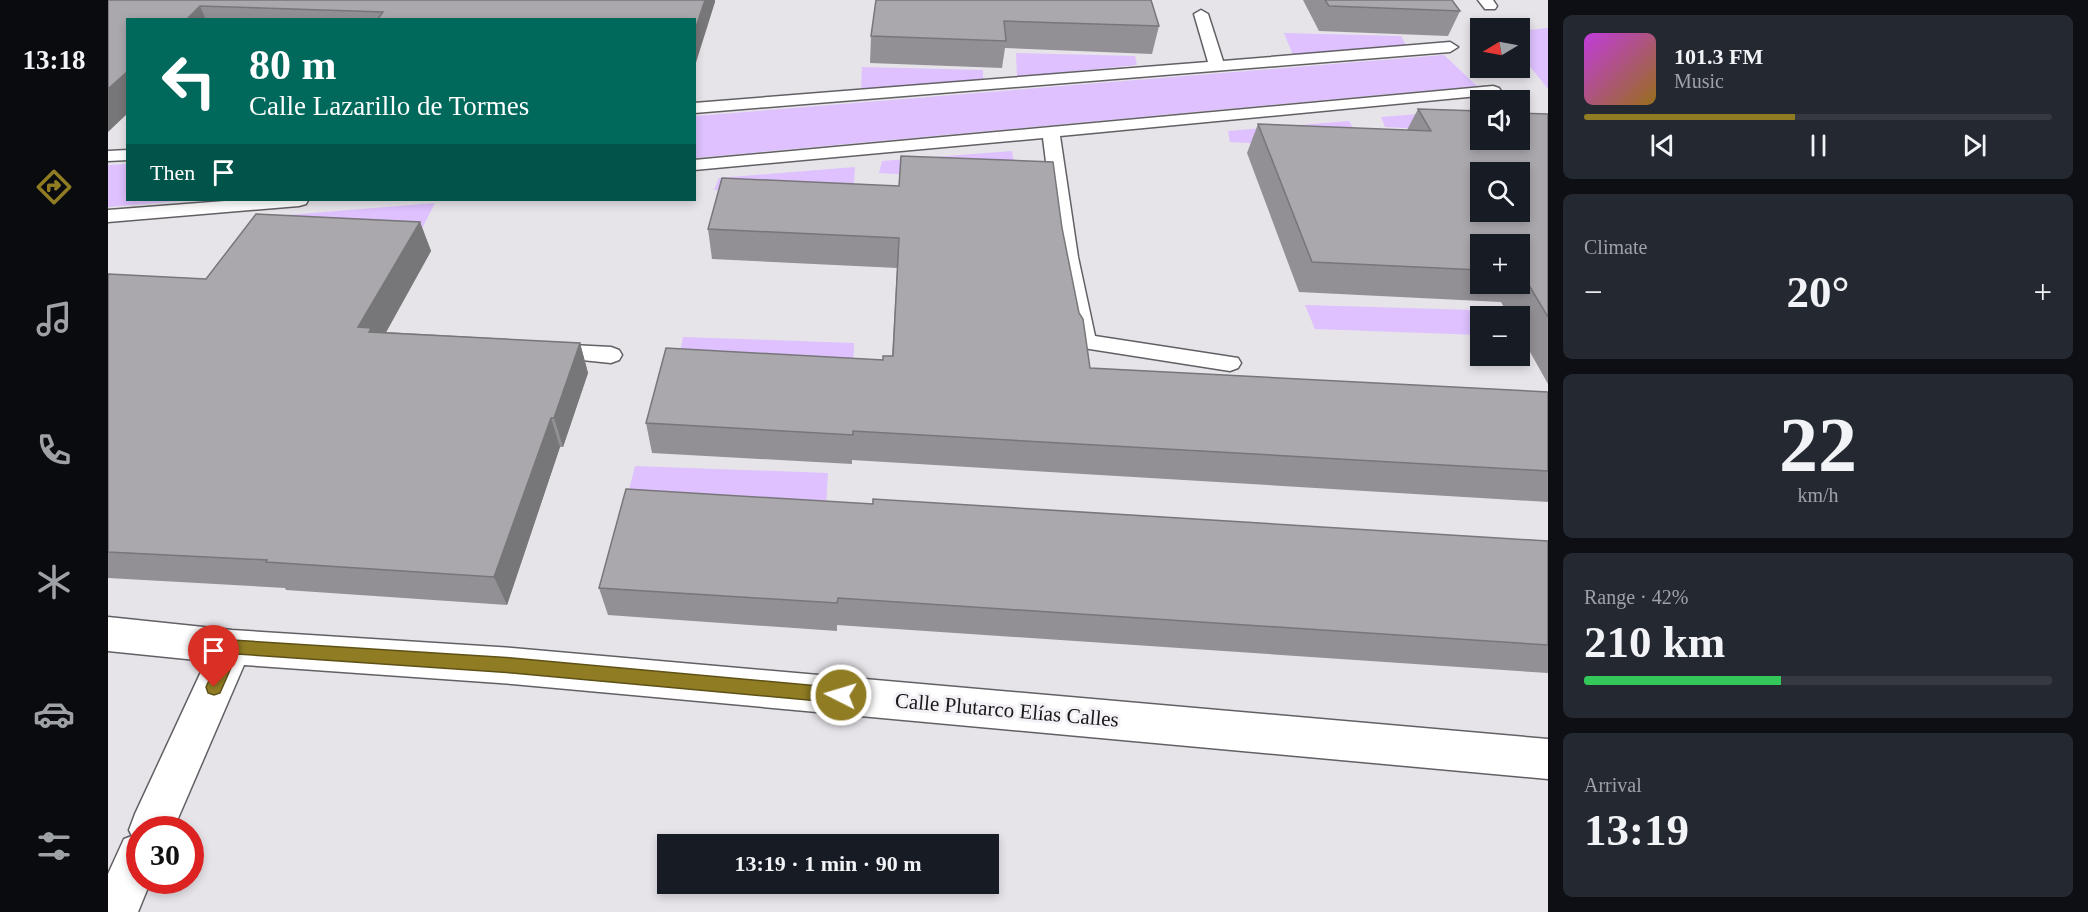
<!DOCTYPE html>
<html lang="en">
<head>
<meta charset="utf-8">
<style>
  body { margin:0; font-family:"Times New Roman",serif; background:#242831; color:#f1f3f6; height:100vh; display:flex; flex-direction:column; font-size:22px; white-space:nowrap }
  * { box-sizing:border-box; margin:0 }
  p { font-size:20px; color:#9ea1a6 }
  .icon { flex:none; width:33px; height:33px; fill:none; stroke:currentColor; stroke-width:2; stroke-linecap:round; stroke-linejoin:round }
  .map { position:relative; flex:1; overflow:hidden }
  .sheet { display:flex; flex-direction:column; gap:15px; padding:15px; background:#0d0f14; width:540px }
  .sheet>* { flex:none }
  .hud { position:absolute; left:18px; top:18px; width:570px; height:183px; border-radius:0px; box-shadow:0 3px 9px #0003; background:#00695c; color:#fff; overflow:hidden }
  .needle { width:39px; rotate:260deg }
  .tools { position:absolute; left:1362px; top:18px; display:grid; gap:12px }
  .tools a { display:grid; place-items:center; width:60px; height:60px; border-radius:0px; background:#171b24; box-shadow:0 3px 9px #0003; font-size:30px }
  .speed { position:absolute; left:18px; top:816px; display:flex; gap:12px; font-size:30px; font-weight:700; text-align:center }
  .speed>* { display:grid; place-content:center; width:78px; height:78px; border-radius:50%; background:#171b24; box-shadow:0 3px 9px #0003; line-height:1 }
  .speed .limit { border:9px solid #d22; background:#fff; color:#111 }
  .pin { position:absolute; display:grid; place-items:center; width:51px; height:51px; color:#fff; margin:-62px -26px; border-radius:50% 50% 50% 0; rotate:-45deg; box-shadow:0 0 6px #0007 }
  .pin .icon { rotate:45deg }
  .me { position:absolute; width:66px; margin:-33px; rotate:275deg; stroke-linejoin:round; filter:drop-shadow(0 0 4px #0008) }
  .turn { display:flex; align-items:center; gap:21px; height:126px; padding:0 24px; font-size:27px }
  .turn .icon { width:78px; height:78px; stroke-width:2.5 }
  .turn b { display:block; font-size:42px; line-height:51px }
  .then { display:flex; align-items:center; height:57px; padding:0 24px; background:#0003; gap:12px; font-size:22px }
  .big { font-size:45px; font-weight:600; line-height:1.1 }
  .sheet .card { flex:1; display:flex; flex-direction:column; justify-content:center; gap:9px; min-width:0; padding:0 21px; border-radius:9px; background:#242831 }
  .sheet .dial { align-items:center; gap:0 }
  .dial b { font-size:78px; line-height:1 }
  .song { display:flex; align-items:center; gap:18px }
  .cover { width:72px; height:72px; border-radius:9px; background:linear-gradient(135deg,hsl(290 70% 55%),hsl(40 70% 35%)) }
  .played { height:6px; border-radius:3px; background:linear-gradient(90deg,#907c23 45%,#363941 45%) }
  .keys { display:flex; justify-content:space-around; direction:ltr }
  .heat { display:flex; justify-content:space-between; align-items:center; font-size:33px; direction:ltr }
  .charge { height:9px; border-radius:4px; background:linear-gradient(90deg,#34c759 42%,#363941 0) }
  .trip { position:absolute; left:549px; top:834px; width:342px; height:60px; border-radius:0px; background:#171b24; box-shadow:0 3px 9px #0003; font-weight:600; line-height:60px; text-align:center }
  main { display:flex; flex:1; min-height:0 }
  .tabs { display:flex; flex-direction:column; width:108px; justify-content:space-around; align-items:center; background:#090b0e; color:#9ea1a6 }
  .tabs .icon { width:42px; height:42px }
  .tabs .on { color:#907c23 }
  .tabs b { font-size:27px; color:#f1f3f6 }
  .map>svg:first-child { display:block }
</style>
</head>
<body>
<main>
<nav class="tabs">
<b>13:18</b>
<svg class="icon on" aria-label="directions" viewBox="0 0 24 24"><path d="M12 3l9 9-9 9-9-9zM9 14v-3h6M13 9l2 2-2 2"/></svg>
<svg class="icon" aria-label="music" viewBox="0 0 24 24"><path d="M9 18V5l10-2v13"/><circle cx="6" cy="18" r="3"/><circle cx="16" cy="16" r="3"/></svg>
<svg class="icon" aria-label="phone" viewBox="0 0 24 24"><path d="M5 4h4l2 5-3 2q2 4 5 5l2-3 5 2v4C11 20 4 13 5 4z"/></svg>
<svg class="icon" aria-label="climate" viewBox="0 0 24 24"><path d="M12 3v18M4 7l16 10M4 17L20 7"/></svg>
<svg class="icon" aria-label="car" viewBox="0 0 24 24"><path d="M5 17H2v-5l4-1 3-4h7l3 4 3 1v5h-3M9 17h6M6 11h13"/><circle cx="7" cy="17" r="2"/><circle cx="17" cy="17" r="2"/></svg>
<svg class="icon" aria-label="filters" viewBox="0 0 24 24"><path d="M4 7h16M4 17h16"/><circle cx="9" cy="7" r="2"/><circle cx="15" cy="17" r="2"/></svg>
</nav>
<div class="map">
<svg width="1440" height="912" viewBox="0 0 1440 912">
  <rect width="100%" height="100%" fill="#e6e4e9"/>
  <g fill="#dec1fe">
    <polygon points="1440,28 1440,89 1412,54 1412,31"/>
    <polygon points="1176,33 1293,36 1298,45 1185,55"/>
    <polygon points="908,53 1027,56 1029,65 909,77"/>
    <polygon points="1336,55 1369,86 587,158 587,116"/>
    <polygon points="754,67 875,70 875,79 753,91"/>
    <polygon points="1372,109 1372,132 1277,127 1273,117"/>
    <polygon points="1241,121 1258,149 1122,142 1120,131"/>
    <polygon points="904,151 909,181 771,173 774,161"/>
    <polygon points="19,164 20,200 85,200 0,207 0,165"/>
    <polygon points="747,167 745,199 606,190 611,178"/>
    <polygon points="327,203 309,238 168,228 180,215"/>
    <polygon points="1197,305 1366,310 1372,322 1372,335 1207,329"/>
    <polygon points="575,337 746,343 745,369 570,363"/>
    <polygon points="527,466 720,473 718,506 519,498"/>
  </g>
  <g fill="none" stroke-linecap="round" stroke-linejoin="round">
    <g stroke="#626064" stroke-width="3">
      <g id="lane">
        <polygon points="1370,0 1385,0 1389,6 1387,9 1377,9"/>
        <polygon points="1093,10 1100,14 1115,61 1342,42 1350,47 1342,52 586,113 586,103 1100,62 1086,14"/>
        <polygon points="1385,86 1391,88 1393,91 1391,94 952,136 970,257 987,336 1130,358 1133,363 1130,368 1122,371 969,347 966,342 950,257 935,138 586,170 586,160"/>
        <polygon points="20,150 20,160 0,161 0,151"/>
        <polygon points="130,200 200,200 198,204 191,206 0,222 0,210"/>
        <polygon points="443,344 503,347 511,350 514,355 511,360 503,363 435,356 432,351 435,346"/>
      </g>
    </g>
    <g stroke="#626064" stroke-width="3">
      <polygon id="street" points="0,617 124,630 404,648 1440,739 1440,779 404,684 136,665 65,830 32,830 32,880 43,880 30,912 0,912 0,874 16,839 24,836 21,830 27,814 98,661 0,651"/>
    </g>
    <use href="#lane" fill="#fff" fill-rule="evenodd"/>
    <use href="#street" fill="#fff" fill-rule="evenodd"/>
  </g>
  <g fill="#929095" fill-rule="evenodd">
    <polygon points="0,0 607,2 586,20 20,20"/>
    <polygon points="768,0 1051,26 1044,54 897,48 894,68 762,63 763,36"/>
    <polygon points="1195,0 1344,0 1352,11 1340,36 1211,31"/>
    <path d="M1310 109 1440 114V384L1412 334V316H1401L1393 302 1191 292 1139 153 1150 124 1299 130ZM1372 244H1412V284H1372Z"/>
    <polygon points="793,156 954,228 982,368 1440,392 1440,502 744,460 744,464 544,453 538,423 775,360 784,356 789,268 604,259 600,229 791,186"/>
    <polygon points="312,222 323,251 278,332 472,343 480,373 455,447 452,447 399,605 178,590 177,588 0,578 0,274 98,279"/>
    <polygon points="765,504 1440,541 1440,673 729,625 729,631 500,615 491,588"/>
  </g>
  <g fill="#777679">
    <polygon points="597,0 607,0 607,2 586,69 586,33"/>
    <polygon points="92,6 98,20 78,20"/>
    <polygon points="20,71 20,113 0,132 0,89"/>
    <polygon points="312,222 323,251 271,345 250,327"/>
    <polygon points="472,343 480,373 455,447 446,418"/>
    <polygon points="443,418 452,447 399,605 386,577"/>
  </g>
  <g fill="#aaa8ad" stroke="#777679" stroke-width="1.5" fill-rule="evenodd">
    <polygon points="0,0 597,0 586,33 586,20 269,20 275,12 92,6 78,20 20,20 20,71 0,89"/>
    <polygon points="768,0 1043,0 1051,26 896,21 898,41 763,36"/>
    <polygon points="1217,0 1344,0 1352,11 1221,6"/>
    <path d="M1310 109 1372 111V140H1412V113L1440 114V317L1413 272H1412V244H1372V270L1204 262 1150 124 1323 131ZM1372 172H1412V212H1372Z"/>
    <polygon points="793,156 945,162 954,228 971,313 975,319 982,368 1440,392 1440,471 745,431 745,435 538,423 558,348 775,360 775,356 785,356 791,238 600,229 614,178 791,186"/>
    <polygon points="148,214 312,222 250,327 263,328 261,332 472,343 446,418 443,418 386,577 158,562 159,560 0,552 0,274 98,279"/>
    <polygon points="518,489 765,504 765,499 1440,541 1440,645 730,598 729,603 491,588"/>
  </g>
  <polygon fill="#907c23" stroke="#5e5117" stroke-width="1.5" points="124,640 404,658 733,688 739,690 741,695 739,701 733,703 404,673 129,654 112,693 106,695 100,693 98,687 116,647 118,642"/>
  <g text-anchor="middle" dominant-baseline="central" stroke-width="6" stroke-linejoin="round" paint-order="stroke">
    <g font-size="21" fill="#181719" stroke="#f4f1f6">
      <text transform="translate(899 710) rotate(5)">Calle Plutarco Elías Calles</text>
    </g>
  </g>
</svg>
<div class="tools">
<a><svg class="needle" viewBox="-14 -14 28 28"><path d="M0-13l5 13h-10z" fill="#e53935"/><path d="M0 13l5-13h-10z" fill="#9ea1a6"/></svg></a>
<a><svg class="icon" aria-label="sound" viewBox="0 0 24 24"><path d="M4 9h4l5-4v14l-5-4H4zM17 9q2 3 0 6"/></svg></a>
<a><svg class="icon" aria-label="search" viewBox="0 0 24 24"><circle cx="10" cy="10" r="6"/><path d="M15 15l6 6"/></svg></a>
<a>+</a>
<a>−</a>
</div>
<div class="speed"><div class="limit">30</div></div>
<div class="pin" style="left:106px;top:687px;background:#d93025"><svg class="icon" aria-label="arrive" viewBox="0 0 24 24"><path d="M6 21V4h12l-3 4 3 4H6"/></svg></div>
<svg class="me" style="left:733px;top:695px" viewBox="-20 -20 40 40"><circle r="17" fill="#907c23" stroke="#fff" stroke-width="3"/><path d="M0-11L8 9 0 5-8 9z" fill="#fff"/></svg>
<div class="trip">13:19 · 1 min · 90 m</div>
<div class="hud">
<div class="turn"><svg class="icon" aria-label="left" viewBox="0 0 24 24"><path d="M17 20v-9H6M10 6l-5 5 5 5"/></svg><div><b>80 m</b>Calle Lazarillo de Tormes</div></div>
<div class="then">Then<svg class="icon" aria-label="arrive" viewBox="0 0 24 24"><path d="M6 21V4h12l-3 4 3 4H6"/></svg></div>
</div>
</div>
<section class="sheet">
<div class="card">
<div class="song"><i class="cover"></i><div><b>101.3 FM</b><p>Music</p></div></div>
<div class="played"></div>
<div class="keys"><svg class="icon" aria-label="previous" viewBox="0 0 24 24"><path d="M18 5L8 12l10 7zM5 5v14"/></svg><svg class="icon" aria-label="pause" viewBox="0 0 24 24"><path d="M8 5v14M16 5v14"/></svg><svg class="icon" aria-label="next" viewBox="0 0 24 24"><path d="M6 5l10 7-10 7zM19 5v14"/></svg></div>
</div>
<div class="card"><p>Climate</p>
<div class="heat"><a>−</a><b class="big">20°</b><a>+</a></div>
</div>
<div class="card dial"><b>22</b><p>km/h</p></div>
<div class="card"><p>Range · 42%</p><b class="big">210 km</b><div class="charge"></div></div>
<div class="card"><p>Arrival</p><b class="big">13:19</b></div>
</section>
</main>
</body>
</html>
